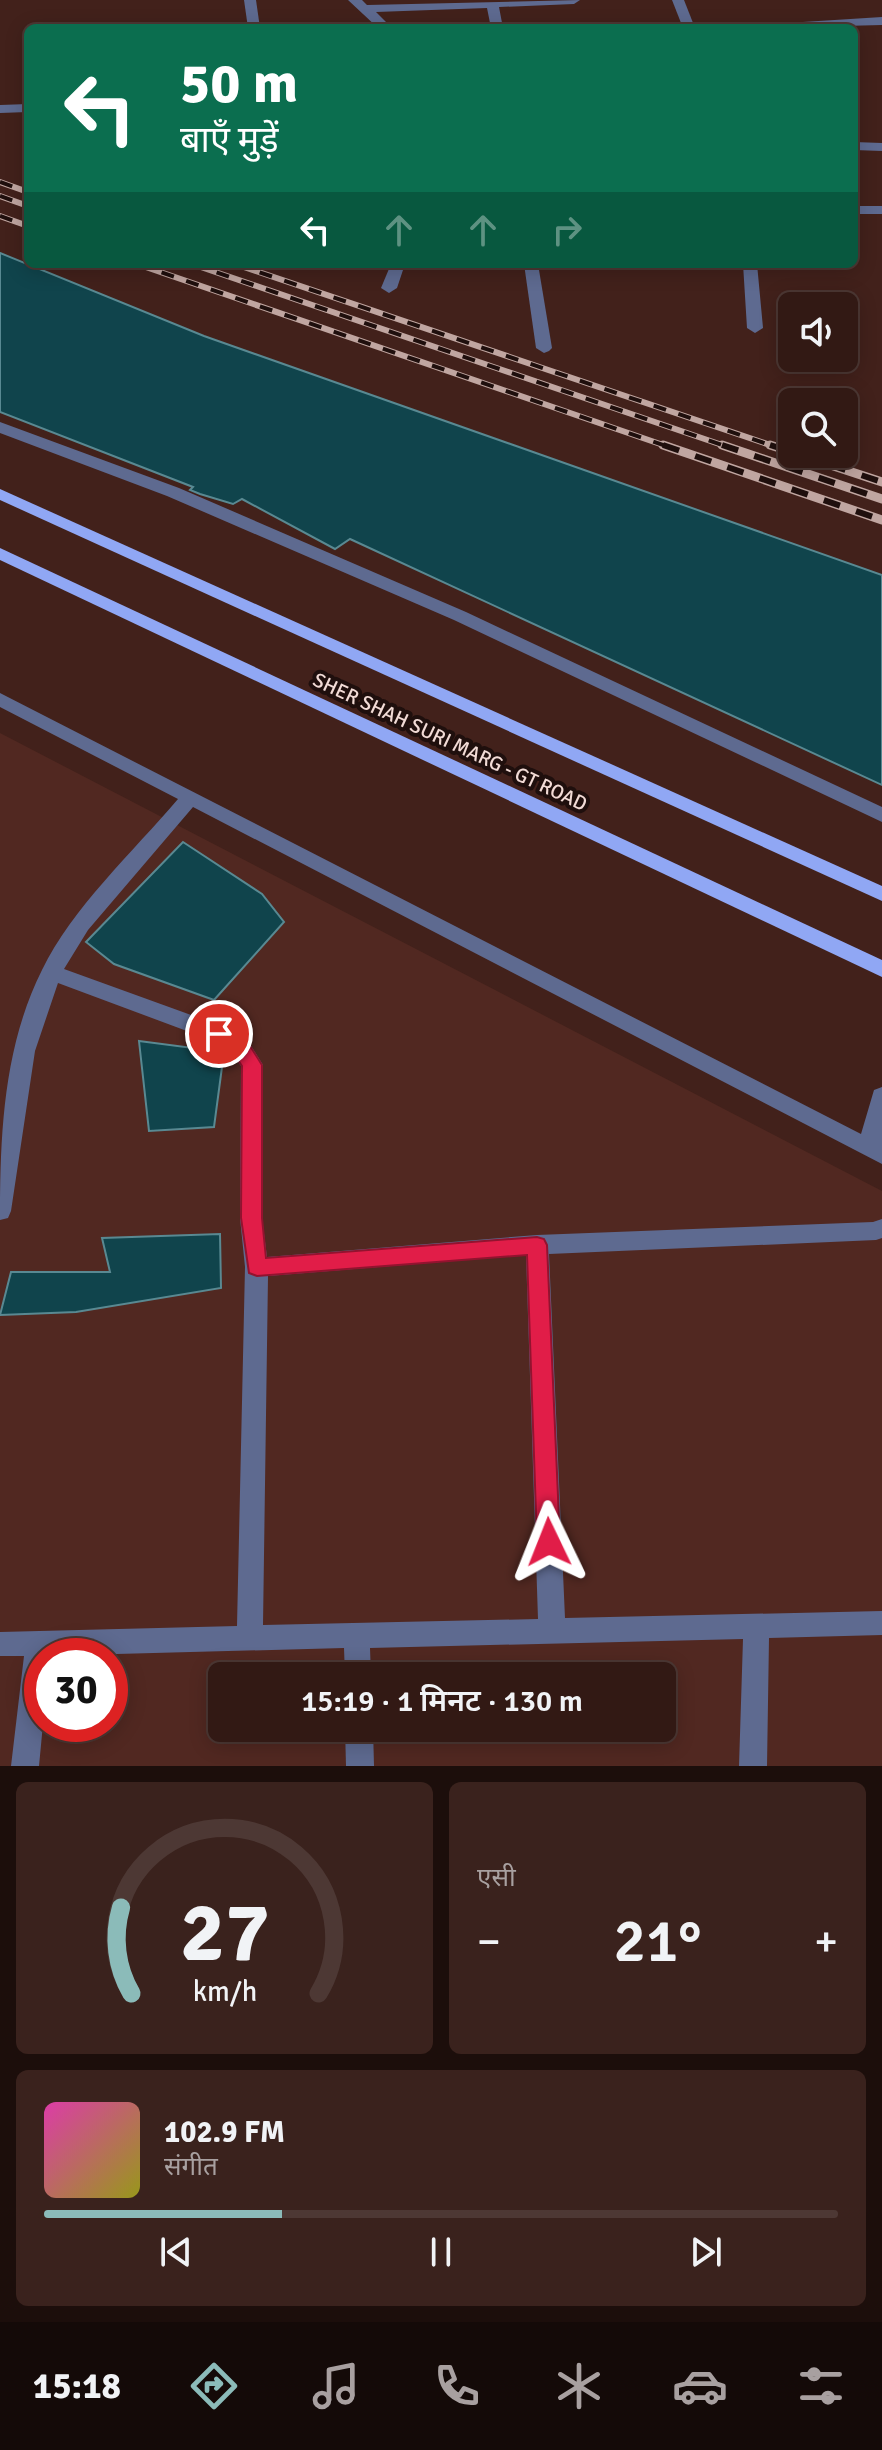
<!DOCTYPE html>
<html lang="hi">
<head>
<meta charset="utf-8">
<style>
  body { margin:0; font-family:Signika,"Noto Sans Devanagari",sans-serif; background:#3a221d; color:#f1f3f6; height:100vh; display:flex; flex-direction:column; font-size:30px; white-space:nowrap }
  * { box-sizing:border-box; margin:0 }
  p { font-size:26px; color:#a8a0a0 }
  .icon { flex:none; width:44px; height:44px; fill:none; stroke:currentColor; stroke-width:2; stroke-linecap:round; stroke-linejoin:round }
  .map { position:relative; height:1766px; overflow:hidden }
  .panel { display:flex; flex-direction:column; gap:16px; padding:16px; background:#1c0e0b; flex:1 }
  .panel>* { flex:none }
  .hud { position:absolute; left:24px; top:24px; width:834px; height:244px; border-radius:12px; box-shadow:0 4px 20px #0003,0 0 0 2px #4d3834; background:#0b6e4f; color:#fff; overflow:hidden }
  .tools { position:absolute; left:778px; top:292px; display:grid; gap:16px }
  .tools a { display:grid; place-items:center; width:80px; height:80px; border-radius:12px; background:#321914; box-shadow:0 4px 20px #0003,0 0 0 2px #4d3834; font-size:40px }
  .speed { position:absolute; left:24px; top:1638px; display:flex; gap:16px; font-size:40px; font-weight:700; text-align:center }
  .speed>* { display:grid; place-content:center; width:104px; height:104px; border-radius:50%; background:#321914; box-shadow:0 4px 20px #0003,0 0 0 2px #4d3834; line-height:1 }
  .speed .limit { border:12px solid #d22; background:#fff; color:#111 }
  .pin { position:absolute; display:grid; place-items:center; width:68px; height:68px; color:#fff; margin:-34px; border:4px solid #fff; border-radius:50%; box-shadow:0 2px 8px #0007 }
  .me { position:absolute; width:88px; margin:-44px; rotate:358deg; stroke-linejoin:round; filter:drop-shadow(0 0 6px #0008) }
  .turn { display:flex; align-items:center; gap:28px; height:168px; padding:0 24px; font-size:36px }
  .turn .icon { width:104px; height:104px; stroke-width:2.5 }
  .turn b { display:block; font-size:56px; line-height:68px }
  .lanes { display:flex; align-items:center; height:76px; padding:0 24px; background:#0003; justify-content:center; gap:40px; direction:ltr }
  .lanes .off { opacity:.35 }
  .big { font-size:60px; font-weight:600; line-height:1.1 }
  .panel .tile { flex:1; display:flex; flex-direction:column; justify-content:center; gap:12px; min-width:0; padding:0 28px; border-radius:12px; background:#3a221d }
  .panel .dial { align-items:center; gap:0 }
  .dial svg { height:208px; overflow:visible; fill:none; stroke:#4d3834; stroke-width:7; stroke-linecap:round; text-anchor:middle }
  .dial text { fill:#f1f3f6; stroke:none }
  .song { display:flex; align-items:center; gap:24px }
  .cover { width:96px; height:96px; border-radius:12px; background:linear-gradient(135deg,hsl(320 70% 55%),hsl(60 70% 35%)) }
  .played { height:8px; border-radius:4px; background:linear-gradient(90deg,#8bbbb9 30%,#4d3834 30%) }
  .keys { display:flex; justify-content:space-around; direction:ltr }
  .heat { display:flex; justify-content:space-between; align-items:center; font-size:44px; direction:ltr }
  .panel .tiles { flex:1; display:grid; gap:16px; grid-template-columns:1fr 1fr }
  .tile:last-child { grid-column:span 2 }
  .trip { position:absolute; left:208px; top:1662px; width:468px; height:80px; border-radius:12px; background:#321914; box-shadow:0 4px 20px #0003,0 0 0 2px #4d3834; font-weight:600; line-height:80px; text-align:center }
  .tab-bar { display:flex; height:128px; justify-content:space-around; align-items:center; background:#140a08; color:#a8a0a0 }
  .tab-bar .icon { width:56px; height:56px }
  .tab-bar .on { color:#8bbbb9 }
  .tab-bar b { font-size:36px; color:#f1f3f6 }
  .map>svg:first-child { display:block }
</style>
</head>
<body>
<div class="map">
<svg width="882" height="1766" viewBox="0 0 882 1766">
  <rect width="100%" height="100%" fill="#42211b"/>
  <path fill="#512821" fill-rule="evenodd" d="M0 733 882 1191V1766H0ZM42 1656H110V1724H42ZM222 1676H662V1728H222Z"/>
  <g fill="#10444c" stroke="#598992" stroke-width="2">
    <polygon points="0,253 204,336 882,575 882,785 350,539 335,549 242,499 233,504 200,494 190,490 193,487 0,412"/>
    <polygon points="183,842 262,894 284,922 214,1000 114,964 86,942"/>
    <polygon points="139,1041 224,1052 214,1127 149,1131"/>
    <polygon points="220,1234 221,1288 76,1312 0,1315 11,1272 110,1272 102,1238"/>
  </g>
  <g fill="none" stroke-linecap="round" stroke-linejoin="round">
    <g fill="#5e6a90" fill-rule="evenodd">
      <polygon points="244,0 256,0 260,28 248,28"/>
      <polygon points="348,0 362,0 367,5 580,0 574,4 499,7 503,28 491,28 487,8 376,12 392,28 378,28"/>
      <polygon points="672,0 684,0 695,28 683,28"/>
      <polygon points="882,17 882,25 765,28 771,24"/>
      <polygon points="28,104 28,112 0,113 0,105"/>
      <polygon points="854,142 882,143 882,151 854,150"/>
      <rect x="854" y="206" width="28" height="8"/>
      <polygon points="391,264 405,264 397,288 389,293 381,288"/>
      <polygon points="524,264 538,264 552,348 549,351 544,353 536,348"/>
      <polygon points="743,264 757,264 763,328 755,333 747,328"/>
      <polygon points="0,422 179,488 466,612 882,807 882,822 454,620 167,496 0,433"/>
      <path d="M0 693 861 1134 874 1090 882 1087V1164L193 807 88 930 64 969 227 1028 248 1041 263 1065 262 1218 267 1257 537 1235 873 1222 882 1219V1238L876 1240 549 1254 565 1618 882 1611V1635L769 1638 767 1766H739L743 1639 370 1648 371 1676H345L344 1648 42 1656 43 1724 39 1766H11L24 1656H0V1632L237 1626 245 1267 240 1218 241 1066 232 1053 211 1040 58 983 35 1051 11 1211 8 1218 0 1220C0 1136 3 1048 42 970 72 908 133 852 178 799L0 707ZM526 1255 538 1619 263 1625 268 1276Z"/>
      <polygon points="345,1728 373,1728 374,1766 346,1766"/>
    </g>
    <g fill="#90a7f4" fill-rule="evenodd">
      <polygon points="0,489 882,886 882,901 0,500"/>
      <polygon points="0,548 882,960 882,977 0,560"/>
    </g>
    <g stroke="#c0a6a1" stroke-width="6">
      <g id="rail-far1">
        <polyline points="0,182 28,192"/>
        <polyline points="0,196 28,206"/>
        <polyline points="0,216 28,226"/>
        <polyline points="137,264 669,447"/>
        <polyline points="192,264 728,447"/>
        <polyline points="235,264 776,447"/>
      </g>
    </g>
    <g stroke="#c0a6a1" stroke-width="9">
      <g id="rail">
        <polyline points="663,445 882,520"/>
        <polyline points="722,445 882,499"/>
        <polyline points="770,445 792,452"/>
        <polyline points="797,454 882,482"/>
      </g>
    </g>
    <use href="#rail-far1" stroke="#1f0f0d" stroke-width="4" stroke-dasharray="13" stroke-linecap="butt"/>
    <use href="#rail" stroke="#1f0f0d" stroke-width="6" stroke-dasharray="17" stroke-linecap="butt"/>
  </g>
  <path fill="#e11d48" stroke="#92132f" stroke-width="2" d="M219 1026 247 1041 262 1065V1218L266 1258 537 1237 544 1239 547 1245 560 1542 557 1550 549 1553 541 1550 537 1542 527 1255 257 1276 249 1273 241 1218 242 1066C233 1050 218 1047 210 1034L213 1029Z"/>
  <g text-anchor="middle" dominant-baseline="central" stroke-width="8" stroke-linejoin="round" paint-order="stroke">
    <g font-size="20" fill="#f2dbd6" stroke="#1f0f0d">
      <text transform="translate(450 742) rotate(25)">SHER SHAH SURI MARG - GT ROAD</text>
    </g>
  </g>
</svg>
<div class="tools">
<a><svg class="icon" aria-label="sound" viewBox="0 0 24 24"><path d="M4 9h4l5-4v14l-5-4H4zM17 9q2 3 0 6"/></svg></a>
<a><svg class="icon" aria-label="search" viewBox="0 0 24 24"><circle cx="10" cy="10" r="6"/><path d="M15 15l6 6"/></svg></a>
</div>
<div class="speed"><div class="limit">30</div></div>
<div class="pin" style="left:219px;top:1034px;background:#d93025"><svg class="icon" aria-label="arrive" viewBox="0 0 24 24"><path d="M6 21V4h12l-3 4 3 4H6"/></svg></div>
<svg class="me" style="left:549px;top:1542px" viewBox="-20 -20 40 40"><path d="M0-17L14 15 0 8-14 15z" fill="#e11d48" stroke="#fff" stroke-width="4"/></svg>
<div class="trip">15:19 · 1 मिनट · 130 m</div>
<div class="hud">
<div class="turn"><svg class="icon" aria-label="left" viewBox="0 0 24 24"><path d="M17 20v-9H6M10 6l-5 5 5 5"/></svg><div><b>50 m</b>बाएँ मुड़ें</div></div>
<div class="lanes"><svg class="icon" aria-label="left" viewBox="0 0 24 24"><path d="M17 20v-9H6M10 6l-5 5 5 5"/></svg><svg class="icon off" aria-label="ahead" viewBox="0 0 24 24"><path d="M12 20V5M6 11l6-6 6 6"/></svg><svg class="icon off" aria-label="ahead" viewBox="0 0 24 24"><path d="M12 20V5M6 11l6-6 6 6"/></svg><svg class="icon off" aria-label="right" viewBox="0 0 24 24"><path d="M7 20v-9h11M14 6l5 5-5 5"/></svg></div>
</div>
</div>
<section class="panel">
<div class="tiles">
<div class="tile dial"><svg viewBox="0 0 100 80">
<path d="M14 69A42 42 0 1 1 86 69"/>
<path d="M14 69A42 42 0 0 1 10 36" stroke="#8bbbb9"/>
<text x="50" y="56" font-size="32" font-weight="700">27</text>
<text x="50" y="72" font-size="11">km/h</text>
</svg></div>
<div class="tile"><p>एसी</p>
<div class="heat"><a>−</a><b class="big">21°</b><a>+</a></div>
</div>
<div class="tile">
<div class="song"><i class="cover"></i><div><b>102.9 FM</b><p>संगीत</p></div></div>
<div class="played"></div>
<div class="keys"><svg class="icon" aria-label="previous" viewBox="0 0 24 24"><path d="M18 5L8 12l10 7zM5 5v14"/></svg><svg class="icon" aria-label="pause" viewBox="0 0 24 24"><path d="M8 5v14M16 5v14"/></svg><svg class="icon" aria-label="next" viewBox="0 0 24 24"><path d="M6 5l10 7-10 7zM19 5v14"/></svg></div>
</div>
</div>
</section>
<nav class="tab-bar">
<b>15:18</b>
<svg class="icon on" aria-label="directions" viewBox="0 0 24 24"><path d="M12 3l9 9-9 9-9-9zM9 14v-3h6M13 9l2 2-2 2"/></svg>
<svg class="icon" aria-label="music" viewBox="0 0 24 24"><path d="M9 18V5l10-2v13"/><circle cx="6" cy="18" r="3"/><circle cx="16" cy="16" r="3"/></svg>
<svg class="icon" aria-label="phone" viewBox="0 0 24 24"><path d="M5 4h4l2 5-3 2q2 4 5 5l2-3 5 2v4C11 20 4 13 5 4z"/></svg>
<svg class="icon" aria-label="climate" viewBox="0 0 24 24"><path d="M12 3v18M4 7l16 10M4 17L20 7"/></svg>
<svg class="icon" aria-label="car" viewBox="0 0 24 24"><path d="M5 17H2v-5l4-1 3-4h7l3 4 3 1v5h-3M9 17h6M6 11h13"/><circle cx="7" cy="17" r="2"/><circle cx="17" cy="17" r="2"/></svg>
<svg class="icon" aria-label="filters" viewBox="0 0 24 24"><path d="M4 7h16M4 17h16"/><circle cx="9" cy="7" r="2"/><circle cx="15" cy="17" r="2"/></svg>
</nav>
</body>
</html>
